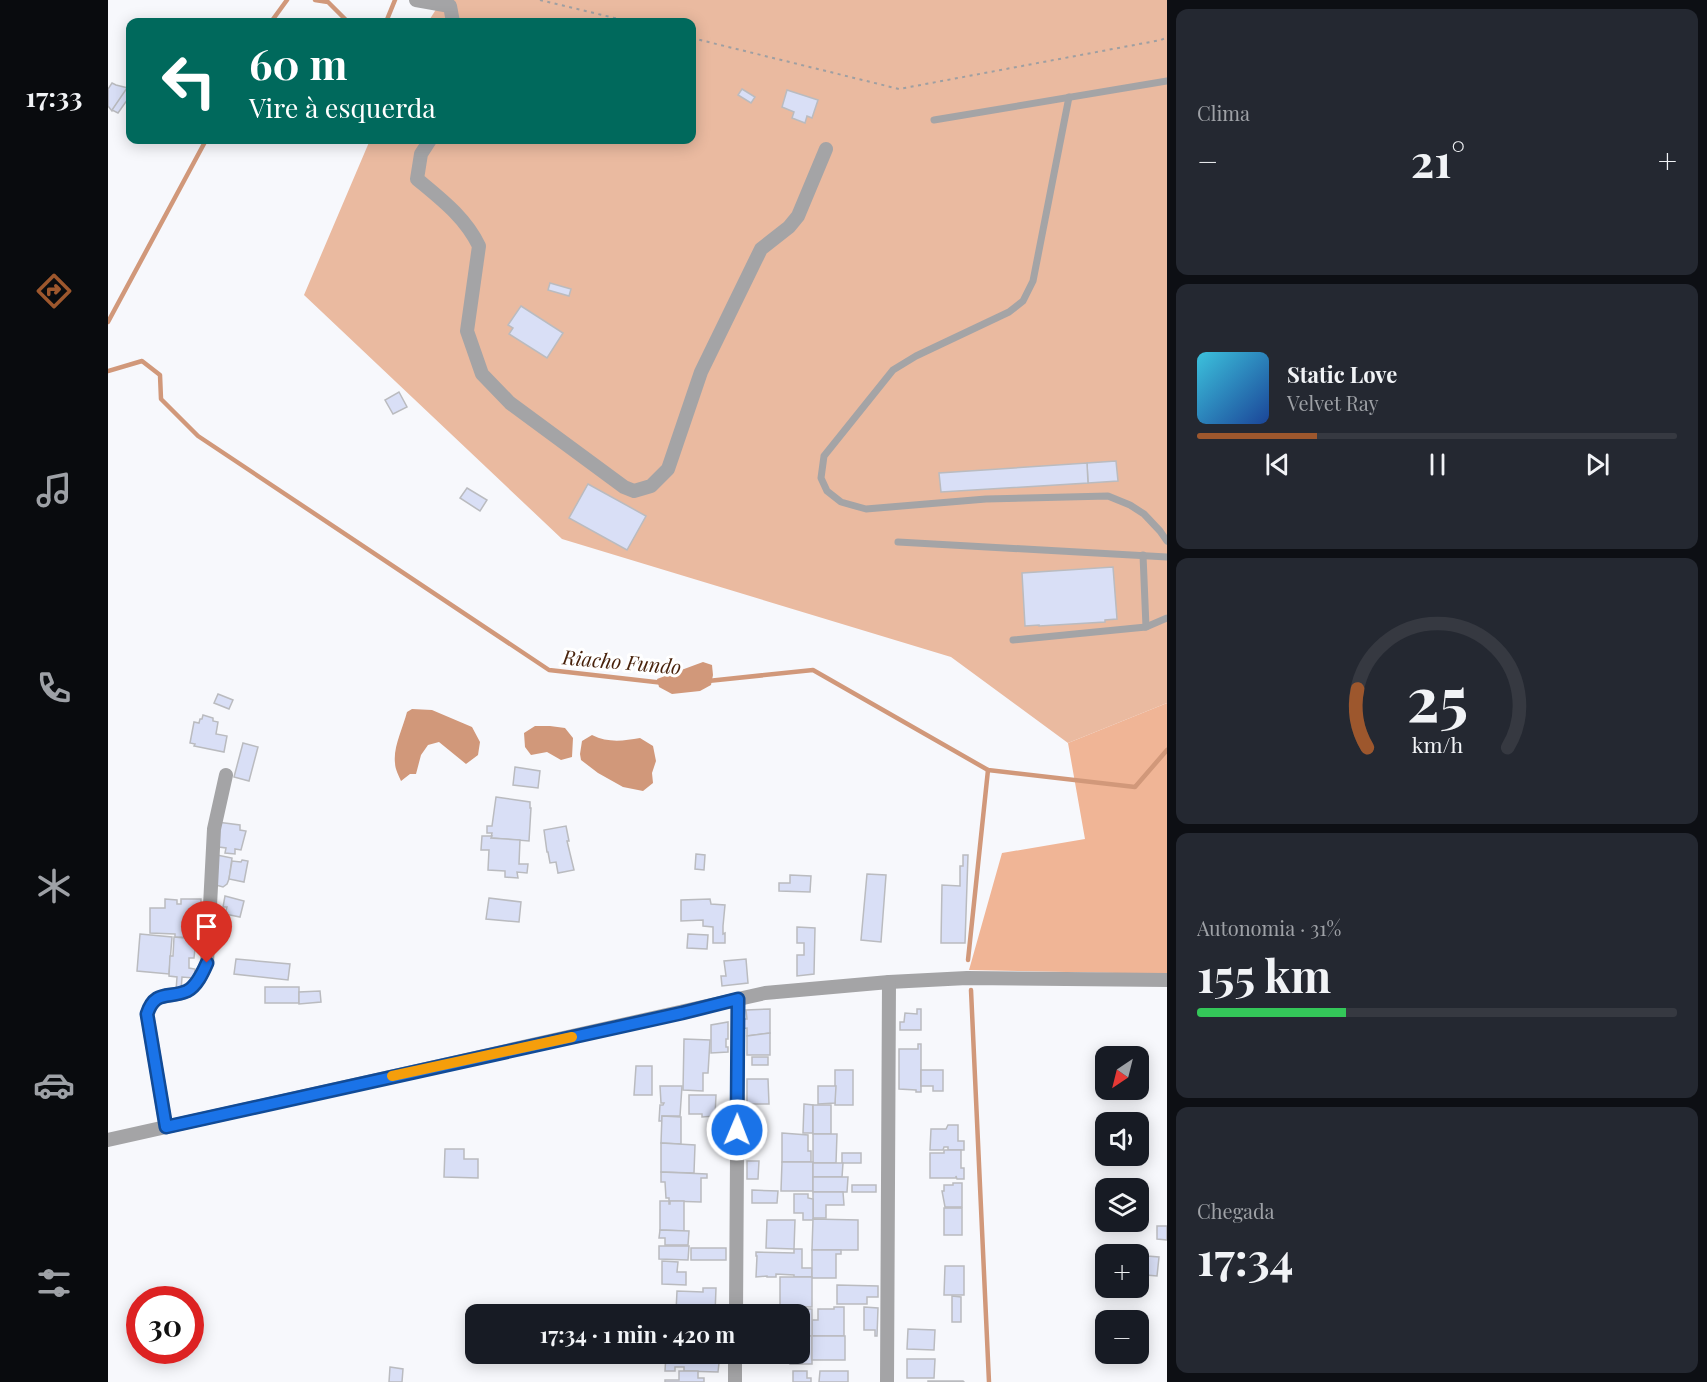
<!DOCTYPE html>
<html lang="pt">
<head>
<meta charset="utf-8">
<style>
  body { margin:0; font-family:"Playfair Display",serif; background:#242831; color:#f1f3f6; height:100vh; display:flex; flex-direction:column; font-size:22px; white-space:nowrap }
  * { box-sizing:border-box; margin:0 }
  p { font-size:20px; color:#9ea1a6 }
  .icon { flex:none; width:33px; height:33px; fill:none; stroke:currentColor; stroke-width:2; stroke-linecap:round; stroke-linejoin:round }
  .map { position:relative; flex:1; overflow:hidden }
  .panel { display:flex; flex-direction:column; gap:9px; padding:9px; background:#0d0f14; width:540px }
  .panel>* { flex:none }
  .hud { position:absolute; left:18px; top:18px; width:570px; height:126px; border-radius:12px; box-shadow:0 3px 15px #0003; background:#00695c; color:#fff; overflow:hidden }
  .needle { width:39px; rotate:215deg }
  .controls { position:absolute; left:987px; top:1046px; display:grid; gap:12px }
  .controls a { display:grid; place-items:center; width:54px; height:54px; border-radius:12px; background:#171b24; box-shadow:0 3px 15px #0003; font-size:30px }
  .speed { position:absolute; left:18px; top:1286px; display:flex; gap:12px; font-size:30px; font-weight:700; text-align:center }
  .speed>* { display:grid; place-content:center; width:78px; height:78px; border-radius:50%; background:#171b24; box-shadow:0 3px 15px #0003; line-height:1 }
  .speed .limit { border:9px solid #d22; background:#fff; color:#111 }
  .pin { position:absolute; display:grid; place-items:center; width:51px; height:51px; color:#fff; margin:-62px -26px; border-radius:50% 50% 50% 0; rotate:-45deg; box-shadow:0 0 6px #0007 }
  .pin .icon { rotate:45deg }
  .me { position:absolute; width:66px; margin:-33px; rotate:1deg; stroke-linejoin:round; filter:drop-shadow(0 0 4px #0008) }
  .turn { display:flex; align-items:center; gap:21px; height:126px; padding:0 24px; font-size:27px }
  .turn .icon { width:78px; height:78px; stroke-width:2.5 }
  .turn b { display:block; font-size:42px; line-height:51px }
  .big { font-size:45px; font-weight:700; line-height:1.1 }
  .panel .card { flex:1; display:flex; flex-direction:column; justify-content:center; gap:9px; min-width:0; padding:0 21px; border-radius:12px; background:#242831 }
  .panel .dial { align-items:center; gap:0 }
  .dial svg { height:156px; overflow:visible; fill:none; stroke:#363941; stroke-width:7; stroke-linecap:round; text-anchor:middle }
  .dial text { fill:#f1f3f6; stroke:none }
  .song { display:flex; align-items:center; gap:18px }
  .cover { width:72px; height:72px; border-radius:9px; background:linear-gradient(135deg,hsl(190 70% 55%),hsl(220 70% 35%)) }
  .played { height:6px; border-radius:3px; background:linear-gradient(90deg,#9d572d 25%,#363941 25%) }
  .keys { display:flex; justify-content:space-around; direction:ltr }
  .heat { display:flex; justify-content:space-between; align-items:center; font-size:33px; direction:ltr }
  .charge { height:9px; border-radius:4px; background:linear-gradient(90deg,#34c759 31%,#363941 0) }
  .trip { position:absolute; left:357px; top:1304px; width:345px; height:60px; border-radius:12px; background:#171b24; box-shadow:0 3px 15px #0003; font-weight:700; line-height:60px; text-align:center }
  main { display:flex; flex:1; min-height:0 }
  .tabs { display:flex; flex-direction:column; width:108px; justify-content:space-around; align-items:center; background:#090b0e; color:#9ea1a6 }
  .tabs .icon { width:42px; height:42px }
  .tabs .current { color:#9d572d }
  .tabs b { font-size:27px; color:#f1f3f6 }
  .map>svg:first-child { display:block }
</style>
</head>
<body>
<main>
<nav class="tabs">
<b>17:33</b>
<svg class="icon current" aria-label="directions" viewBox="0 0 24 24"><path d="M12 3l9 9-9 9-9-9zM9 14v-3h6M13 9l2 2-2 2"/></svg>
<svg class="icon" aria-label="music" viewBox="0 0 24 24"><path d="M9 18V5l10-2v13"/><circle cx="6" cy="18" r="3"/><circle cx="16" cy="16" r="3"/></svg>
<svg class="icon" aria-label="phone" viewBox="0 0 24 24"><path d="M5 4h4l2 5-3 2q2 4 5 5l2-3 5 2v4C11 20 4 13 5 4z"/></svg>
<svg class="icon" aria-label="climate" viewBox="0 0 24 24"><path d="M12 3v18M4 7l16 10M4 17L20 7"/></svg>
<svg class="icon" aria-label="car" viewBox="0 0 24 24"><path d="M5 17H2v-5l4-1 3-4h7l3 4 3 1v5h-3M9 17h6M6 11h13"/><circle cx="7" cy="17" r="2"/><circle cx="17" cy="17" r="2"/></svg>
<svg class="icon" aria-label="filters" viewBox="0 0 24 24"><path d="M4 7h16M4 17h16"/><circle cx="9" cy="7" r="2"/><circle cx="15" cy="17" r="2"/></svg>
</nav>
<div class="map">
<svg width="1059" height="1382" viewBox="0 0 1059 1382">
  <rect width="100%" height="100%" fill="#f7f8fc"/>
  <polygon fill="#eabaa0" points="334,0 1059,0 1059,703 960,743 843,657 454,539 196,295 262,140 584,140 584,22 320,22"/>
  <polygon fill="#f0b596" points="1059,703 1059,974 861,970 894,853 977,839 960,743"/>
  <g fill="#d1987a">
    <polygon points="595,662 604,665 605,675 603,685 592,691 564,694 551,687 549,679"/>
    <path d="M304 709 324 710 364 727 372 742 370 755 358 764 331 742 320 745 313 755 308 774H302L293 781C291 776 287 769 287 763 285 747 295 728 299 712Z"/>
    <polygon points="427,726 442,726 457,728 465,738 464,757 453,760 439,752 423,755 417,747 416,733"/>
    <path d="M484 735C500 743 515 741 532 738L545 746 548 761 544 773 545 783 535 791 515 787 490 773 473 760 472 754 474 741Z"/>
  </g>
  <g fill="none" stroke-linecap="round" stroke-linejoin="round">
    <g stroke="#d1987a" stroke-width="4.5">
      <polyline points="207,0 220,2 240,22"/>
      <polyline points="163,22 179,0"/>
      <polyline points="278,22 287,0"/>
      <polyline points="0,322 98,140"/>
      <polyline points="0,371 34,361 52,375 53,399 90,436 441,670 556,683"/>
      <polyline points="600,681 705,670 880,770 1027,787 1059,750"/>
      <polyline points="860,960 880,770"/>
      <polyline points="863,990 881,1382"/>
    </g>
  </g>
  <g fill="#d9dff6" stroke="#babbbf" stroke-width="1.5">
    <polygon points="4,83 8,85 20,88 4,111 0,106 0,89"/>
    <polygon points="19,88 22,91 22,96 10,113 4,110"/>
    <polygon points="634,89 647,97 643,103 630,95"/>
    <polygon points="679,90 710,100 704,118 699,116 697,123 684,118 686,112 674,107"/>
    <polygon points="442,283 463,289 461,296 440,290"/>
    <polygon points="413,306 455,333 439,358 401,334 405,328 400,325"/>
    <polygon points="291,392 299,407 285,414 277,400"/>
    <polygon points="1008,461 1010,481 980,483 979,463"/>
    <polygon points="979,463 980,483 833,492 831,473"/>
    <polygon points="480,484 538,516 519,550 461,518"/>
    <polygon points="359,488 379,500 372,511 352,498"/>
    <polygon points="1005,567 1009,619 997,620 997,622 931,626 931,625 917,626 914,573"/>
    <polygon points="110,694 125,700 121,709 106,703"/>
    <polygon points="95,715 105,718 105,721 110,722 108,734 119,736 116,752 86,746 87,744 82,743 86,722 91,723 92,719 94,719"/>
    <polygon points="135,743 150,747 141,781 126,777"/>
    <polygon points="407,767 432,771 430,788 405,785"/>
    <polygon points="388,797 422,802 422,808 423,808 421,841 383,838 384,833 379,833 379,826 384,826"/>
    <polygon points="109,822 132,825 132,830 138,831 133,850 127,849 127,854 117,853 118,848 111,847"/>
    <polygon points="458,826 461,841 459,841 466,870 450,873 448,862 442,863 440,852 439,852 436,830"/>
    <polygon points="374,836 384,836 383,838 412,840 411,864 420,864 419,873 409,872 410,878 397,877 397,871 380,870 381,850 373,850"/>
    <polygon points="588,854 597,855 596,870 587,869"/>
    <polygon points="109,855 124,858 121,879 119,884 115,887 104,884"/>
    <polygon points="855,855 860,855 857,943 833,943 834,885 852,886 852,866 855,866"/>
    <polygon points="134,860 140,861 136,882 121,879 124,861 133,862"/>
    <polygon points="759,874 778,875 773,942 753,940"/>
    <polygon points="682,875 703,876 702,892 671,891 671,883 682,883"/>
    <polygon points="117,896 136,901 132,917 117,914 119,907 115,907"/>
    <polygon points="381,898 413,902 411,922 378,919"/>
    <polygon points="57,899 69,900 69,904 73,904 73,899 93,899 92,938 67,937 67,934 42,933 42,908 57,908"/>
    <polygon points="602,899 603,904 617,905 615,926 615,934 617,933 617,943 605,943 605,927 595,926 595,920 573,921 573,900"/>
    <polygon points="689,927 707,928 706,974 689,976 689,955 696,955 696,943 689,943"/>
    <polygon points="32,934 64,937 61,974 29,971"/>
    <polygon points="580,934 600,935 599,949 579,948"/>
    <polygon points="66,937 88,939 86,958 81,958 81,968 87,969 86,978 74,977 73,991 68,991 69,977 61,976 62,956 65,956"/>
    <polygon points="128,959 182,964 180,980 126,974"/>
    <polygon points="638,959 640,983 614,986 613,976 618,976 616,961"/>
    <rect x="157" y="987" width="34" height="16"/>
    <polygon points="212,991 213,1002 191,1004 191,992"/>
    <polygon points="662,1009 662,1033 639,1036 639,1028 631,1029 633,1019 639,1019 638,1010"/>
    <polygon points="809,1009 813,1009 813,1030 792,1030 792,1022 796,1022 797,1013 809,1014"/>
    <polygon points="620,1022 620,1039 618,1039 618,1047 620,1047 620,1052 603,1053 603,1025"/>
    <polygon points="662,1033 662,1055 639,1055 639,1036"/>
    <polygon points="576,1039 602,1040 600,1073 595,1073 595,1091 575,1090"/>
    <polygon points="810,1044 813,1044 813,1092 808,1092 808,1090 791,1089 791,1049 810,1049"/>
    <rect x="644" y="1057" width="16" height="8"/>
    <polygon points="528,1066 544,1066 544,1095 526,1095"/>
    <rect x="727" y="1070" width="18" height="35"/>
    <polygon points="813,1070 835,1070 835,1091 825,1091 825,1086 813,1086"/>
    <polygon points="639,1079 660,1079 661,1104 639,1104"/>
    <polygon points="552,1086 574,1086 572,1116 554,1116 554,1121 551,1121 552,1105 555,1105 556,1103 553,1103"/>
    <polygon points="710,1086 728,1086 727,1103 710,1104"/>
    <polygon points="581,1095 608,1095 607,1116 594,1117 594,1114 581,1114"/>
    <polygon points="696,1104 705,1105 705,1133 695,1133"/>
    <rect x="705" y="1105" width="18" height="29"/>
    <polygon points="554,1116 573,1117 573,1144 553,1143"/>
    <polygon points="840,1125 850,1125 850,1141 856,1141 856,1150 840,1150 840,1147 836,1147 835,1150 822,1150 823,1129 838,1129"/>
    <polygon points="674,1133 700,1135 700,1151 703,1151 703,1162 674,1162"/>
    <polygon points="705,1134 729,1134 728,1163 705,1163"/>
    <polygon points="553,1143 587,1145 586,1173 553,1172"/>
    <polygon points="337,1149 356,1149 356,1159 370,1159 370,1178 336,1177"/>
    <polygon points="836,1150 853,1150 853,1168 856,1168 856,1179 849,1179 848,1176 848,1178 822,1178 822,1153 836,1153"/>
    <rect x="734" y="1153" width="19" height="10"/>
    <polygon points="639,1161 651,1161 650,1179 639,1179"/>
    <polygon points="674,1162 705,1162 705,1191 673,1191"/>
    <polygon points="705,1163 735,1163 734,1177 705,1177"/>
    <polygon points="553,1172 599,1174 599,1178 593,1178 593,1202 561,1201 561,1198 558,1198 557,1182 553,1182"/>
    <polygon points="705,1177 740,1177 739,1192 705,1192"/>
    <polygon points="845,1183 854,1183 854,1207 837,1207 834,1191 836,1191 836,1185 845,1185"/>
    <rect x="744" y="1185" width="24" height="7"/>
    <polygon points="644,1190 670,1191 669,1203 644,1203"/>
    <polygon points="705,1192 735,1192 736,1205 718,1205 718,1218 705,1218"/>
    <polygon points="686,1194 700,1194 700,1198 705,1199 705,1220 695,1220 695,1213 686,1213"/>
    <polygon points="552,1201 561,1201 561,1204 562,1204 562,1201 576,1201 576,1231 552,1230"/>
    <rect x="836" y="1208" width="18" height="27"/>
    <polygon points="705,1219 750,1220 750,1250 704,1250"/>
    <polygon points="659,1220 687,1220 686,1249 658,1248"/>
    <polygon points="1049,1226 1059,1226 1059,1240 1049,1239"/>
    <polygon points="552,1230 581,1231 580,1245 557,1245 557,1238 551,1238"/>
    <polygon points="551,1246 581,1246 580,1260 551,1259"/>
    <rect x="583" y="1248" width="35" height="12"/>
    <polygon points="686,1249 694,1249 694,1268 704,1268 704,1277 686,1277 686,1275 668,1274 668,1277 659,1277 659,1276 648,1277 649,1256 648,1256 648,1252 686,1253"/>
    <polygon points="704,1250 733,1250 733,1254 728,1254 728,1278 704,1278"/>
    <polygon points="1039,1256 1051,1257 1049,1276 1038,1275"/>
    <polygon points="554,1261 570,1262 569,1272 578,1272 578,1285 554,1284"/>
    <polygon points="837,1266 856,1266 856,1295 836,1295"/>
    <polygon points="672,1277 704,1277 704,1307 672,1306"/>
    <polygon points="729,1285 770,1286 770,1297 759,1297 759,1304 729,1304"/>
    <polygon points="595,1288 608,1288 607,1314 568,1312 569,1291 595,1292"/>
    <polygon points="844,1296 853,1297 853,1322 844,1322"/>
    <polygon points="726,1307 736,1307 736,1336 704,1336 704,1320 710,1320 710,1309 726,1309"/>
    <polygon points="756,1307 770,1308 769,1336 767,1336 767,1330 756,1330"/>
    <polygon points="693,1309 704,1309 704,1336 692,1336"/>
    <polygon points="800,1329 827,1330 826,1350 799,1349"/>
    <polygon points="692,1336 704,1336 704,1364 682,1364 682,1353 692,1353"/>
    <rect x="704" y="1336" width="33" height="24"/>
    <polygon points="556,1353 600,1353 600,1362 611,1363 610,1372 576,1371 576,1367 567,1367 567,1371 557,1371 558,1354"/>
    <polygon points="799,1359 827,1359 826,1378 799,1378"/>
    <polygon points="282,1367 295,1369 294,1382 281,1382"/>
    <polygon points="571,1371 590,1371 590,1378 596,1378 596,1382 557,1382 557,1380 571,1380"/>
    <polygon points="685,1371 699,1371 699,1378 703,1378 703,1382 685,1382"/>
    <polygon points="712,1371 740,1371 740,1382 711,1382"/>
    <polygon points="820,1381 855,1381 856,1382 820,1382"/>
  </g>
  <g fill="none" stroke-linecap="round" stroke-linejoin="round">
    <g stroke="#9e9fa2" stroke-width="2" stroke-dasharray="3 4.5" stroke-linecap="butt">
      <polyline points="432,0 523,22"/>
      <polyline points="584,38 791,89 1053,40 1059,37"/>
    </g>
    <g stroke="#a4a4a6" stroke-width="7">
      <polyline points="961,97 925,281 915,301 901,312 808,356 785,370 716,456 713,478 719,491 733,502 758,509 878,499 1000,496 1022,505 1036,514 1052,531 1059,541"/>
      <polyline points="826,120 1059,81"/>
      <polyline points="790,542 1059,557"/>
      <polyline points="1035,555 1038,627"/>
      <polyline points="905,640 1038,627 1059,618"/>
    </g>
    <g stroke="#a4a4a6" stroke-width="14">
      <polyline points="308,0 342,6 345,22"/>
      <path d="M322 140 313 154 309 179C333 199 357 217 371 246L359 331 374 374 402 403 516 487 526 491 543 486 560 469 593 372 653 249 681 227 690 216 718 149"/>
      <path d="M58 1127 39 1014C47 989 61 999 79 991 89 986 95 972 99 963L106 829 118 775"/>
      <polyline points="0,1140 657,993 781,982 859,978 1059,980"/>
      <polyline points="628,1314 630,999"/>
      <polyline points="627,1382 627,1353"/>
      <polyline points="779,1382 781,982"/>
    </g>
  </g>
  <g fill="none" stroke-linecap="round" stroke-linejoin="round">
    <g stroke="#114b97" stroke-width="15">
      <path id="route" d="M99 963C95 972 89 986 79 991 61 999 47 989 39 1014L58 1127 574 1013 630 999 629 1130"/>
    </g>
    <use href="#route" stroke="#1a73e8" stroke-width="10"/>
    <polyline stroke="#f59e0b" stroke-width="10" points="284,1076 464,1037"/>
  </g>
  <g text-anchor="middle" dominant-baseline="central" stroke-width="6" stroke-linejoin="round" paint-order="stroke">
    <g font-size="20" font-style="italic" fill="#48220b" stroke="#fff">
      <text transform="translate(514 661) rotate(5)">Riacho Fundo</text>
    </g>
  </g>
</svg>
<div class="controls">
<a><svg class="needle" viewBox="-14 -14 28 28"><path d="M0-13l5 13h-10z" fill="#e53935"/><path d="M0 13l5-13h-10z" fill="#9ea1a6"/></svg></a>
<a><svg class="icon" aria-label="sound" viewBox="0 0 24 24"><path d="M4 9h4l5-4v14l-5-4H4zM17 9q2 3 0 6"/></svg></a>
<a><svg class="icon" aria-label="layers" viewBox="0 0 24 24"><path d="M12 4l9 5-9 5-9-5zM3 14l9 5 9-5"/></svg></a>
<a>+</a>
<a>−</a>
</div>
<div class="speed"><div class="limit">30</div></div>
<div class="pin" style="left:99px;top:963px;background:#d93025"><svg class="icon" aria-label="arrive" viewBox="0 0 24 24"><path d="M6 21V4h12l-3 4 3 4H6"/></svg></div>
<svg class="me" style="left:629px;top:1130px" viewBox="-20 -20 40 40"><circle r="17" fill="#1a73e8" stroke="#fff" stroke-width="3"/><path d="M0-11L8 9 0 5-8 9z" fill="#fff"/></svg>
<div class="trip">17:34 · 1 min · 420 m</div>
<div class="hud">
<div class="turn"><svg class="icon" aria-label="left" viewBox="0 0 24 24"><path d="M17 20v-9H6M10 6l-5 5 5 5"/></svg><div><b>60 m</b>Vire à esquerda</div></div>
</div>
</div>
<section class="panel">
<div class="card"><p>Clima</p>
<div class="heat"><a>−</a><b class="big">21°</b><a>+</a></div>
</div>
<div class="card">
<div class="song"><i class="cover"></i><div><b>Static Love</b><p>Velvet Ray</p></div></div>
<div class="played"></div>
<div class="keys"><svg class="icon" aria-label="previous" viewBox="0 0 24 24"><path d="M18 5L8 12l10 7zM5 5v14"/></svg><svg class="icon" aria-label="pause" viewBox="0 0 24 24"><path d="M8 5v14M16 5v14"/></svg><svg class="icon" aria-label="next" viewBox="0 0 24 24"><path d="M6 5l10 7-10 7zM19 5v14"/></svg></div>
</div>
<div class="card dial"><svg viewBox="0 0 100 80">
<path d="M14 69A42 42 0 1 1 86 69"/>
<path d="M14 69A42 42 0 0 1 9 39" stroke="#9d572d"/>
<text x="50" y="56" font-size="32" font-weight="700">25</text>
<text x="50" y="72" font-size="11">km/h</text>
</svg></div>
<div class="card"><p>Autonomia · 31%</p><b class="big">155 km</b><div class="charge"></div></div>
<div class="card"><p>Chegada</p><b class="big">17:34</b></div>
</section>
</main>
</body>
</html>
